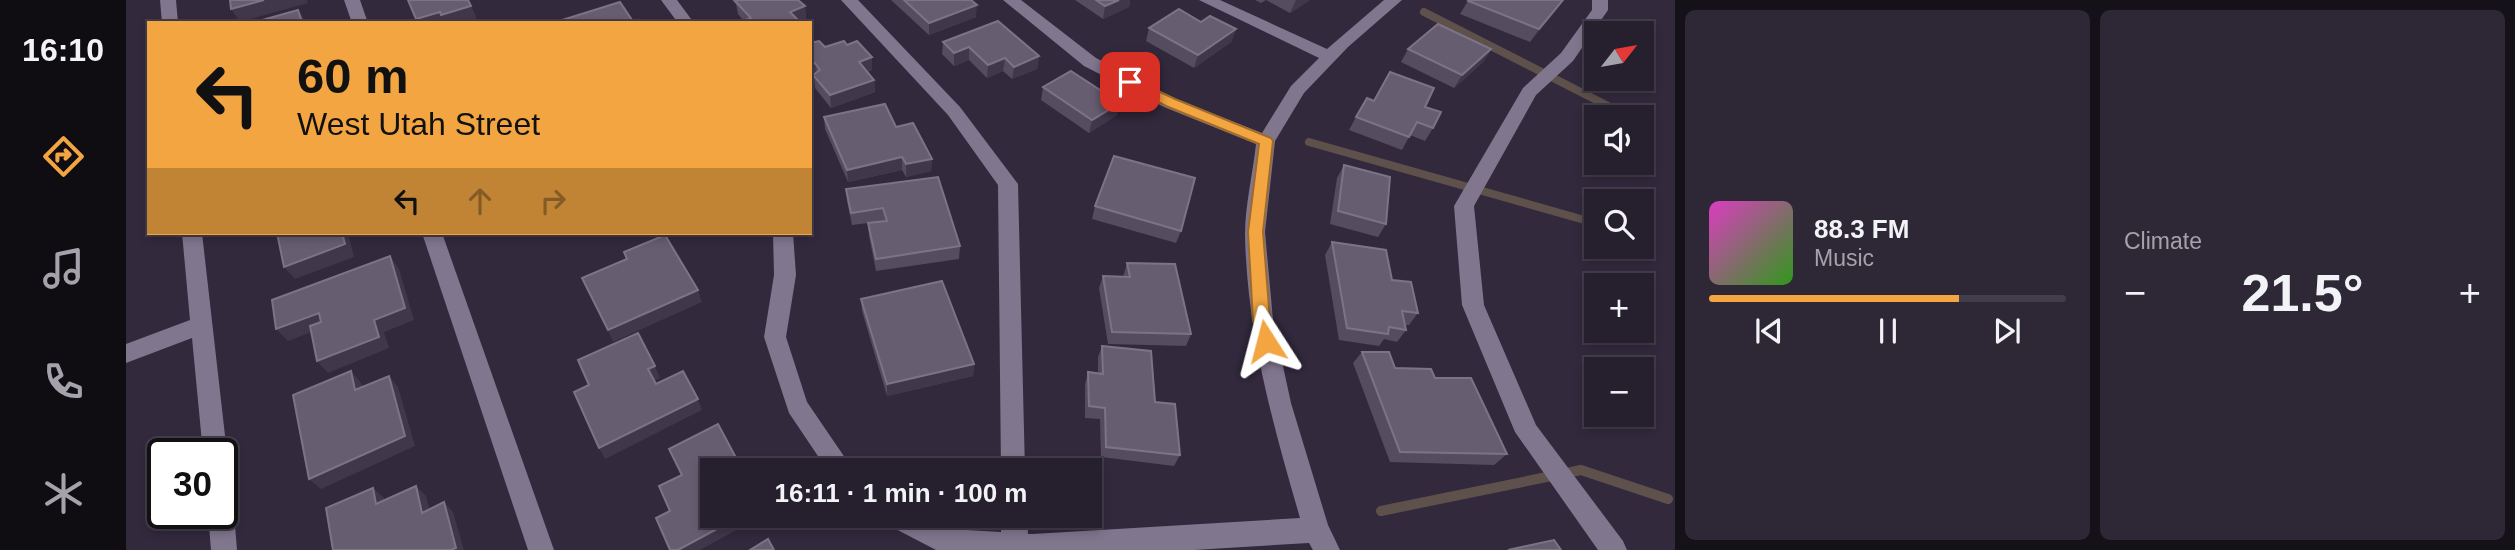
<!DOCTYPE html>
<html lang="en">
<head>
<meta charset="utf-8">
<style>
  body { margin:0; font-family:Arial,sans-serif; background:#2e2736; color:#f1f3f6; height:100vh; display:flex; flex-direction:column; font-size:26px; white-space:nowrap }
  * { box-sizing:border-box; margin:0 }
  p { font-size:23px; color:#a4a2aa }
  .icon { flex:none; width:38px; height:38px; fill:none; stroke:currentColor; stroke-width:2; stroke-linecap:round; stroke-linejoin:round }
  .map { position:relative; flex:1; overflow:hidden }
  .details { display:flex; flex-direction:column; gap:10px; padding:10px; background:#151119; width:840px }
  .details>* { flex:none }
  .guide { position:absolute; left:21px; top:21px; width:665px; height:214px; border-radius:0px; box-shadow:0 4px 10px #0003,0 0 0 2px #423d4a; background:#f2a541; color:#111; overflow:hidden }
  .needle { width:46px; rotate:59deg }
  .buttons { position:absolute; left:1458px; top:21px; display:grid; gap:14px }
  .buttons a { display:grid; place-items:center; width:70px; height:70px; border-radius:0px; background:#261f2e; box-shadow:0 4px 10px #0003,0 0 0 2px #423d4a; font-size:35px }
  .speed { position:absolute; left:21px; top:438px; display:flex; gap:14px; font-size:35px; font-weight:700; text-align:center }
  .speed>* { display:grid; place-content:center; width:91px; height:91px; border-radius:50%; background:#261f2e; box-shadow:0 4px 10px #0003,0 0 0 2px #423d4a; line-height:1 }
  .speed .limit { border:4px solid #111; border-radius:10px; background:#fff; color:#111 }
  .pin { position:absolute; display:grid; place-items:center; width:60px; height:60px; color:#fff; margin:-30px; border-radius:14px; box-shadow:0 4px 10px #0006 }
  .me { position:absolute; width:77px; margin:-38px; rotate:351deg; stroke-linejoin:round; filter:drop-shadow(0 0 5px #0008) }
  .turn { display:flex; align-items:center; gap:24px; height:147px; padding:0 35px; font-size:32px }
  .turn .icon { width:91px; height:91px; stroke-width:2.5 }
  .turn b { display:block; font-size:49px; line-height:60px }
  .lanes { display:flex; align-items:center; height:66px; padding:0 35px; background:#0003; justify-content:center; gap:35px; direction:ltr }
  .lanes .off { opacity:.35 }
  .big { font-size:52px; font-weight:700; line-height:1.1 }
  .details .widget { flex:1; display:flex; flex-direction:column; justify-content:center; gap:10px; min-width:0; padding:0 24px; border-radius:10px; background:#2e2736 }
  .song { display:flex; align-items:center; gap:21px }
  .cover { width:84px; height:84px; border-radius:10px; background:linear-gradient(135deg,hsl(310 70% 55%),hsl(110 70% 35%)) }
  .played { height:7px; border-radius:4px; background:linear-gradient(90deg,#f2a541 70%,#423d4a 70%) }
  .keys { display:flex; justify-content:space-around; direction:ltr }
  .heat { display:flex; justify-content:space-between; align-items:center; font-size:38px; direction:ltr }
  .details .tiles { flex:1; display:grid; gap:10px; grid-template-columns:repeat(2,1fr) }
  .trip { position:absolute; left:574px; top:458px; width:402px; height:70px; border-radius:0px; background:#261f2e; box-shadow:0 4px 10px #0003,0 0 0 2px #423d4a; font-weight:700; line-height:70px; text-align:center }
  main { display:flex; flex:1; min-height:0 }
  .tabs { display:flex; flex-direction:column; width:126px; justify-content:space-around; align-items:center; background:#0f0c12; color:#a4a2aa }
  .tabs .icon { width:49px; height:49px }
  .tabs .current { color:#f2a541 }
  .tabs b { font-size:32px; color:#f1f3f6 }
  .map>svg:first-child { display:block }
</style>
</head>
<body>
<main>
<nav class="tabs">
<b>16:10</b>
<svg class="icon current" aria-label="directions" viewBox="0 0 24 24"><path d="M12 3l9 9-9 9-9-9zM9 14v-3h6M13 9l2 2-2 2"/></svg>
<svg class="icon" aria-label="music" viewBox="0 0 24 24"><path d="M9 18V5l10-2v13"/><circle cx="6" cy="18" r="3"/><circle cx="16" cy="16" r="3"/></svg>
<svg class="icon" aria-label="phone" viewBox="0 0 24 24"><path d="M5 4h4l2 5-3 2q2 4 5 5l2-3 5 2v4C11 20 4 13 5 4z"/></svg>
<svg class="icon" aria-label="climate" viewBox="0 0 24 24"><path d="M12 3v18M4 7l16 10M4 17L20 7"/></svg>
</nav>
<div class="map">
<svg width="1549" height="550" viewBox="0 0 1549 550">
  <rect width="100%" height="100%" fill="#32293d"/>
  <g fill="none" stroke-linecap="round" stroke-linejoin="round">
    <g stroke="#5e514b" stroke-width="8">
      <polyline points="1298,12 1484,107"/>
      <polyline points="1183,142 1462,221"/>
    </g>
    <polyline stroke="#5e514b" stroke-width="10" points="1255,511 1455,470 1542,499"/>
    <g fill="#80768e" fill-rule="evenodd">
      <polygon points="34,0 50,0 52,23 36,23"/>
      <polygon points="218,0 234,0 242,23 226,23"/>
      <polygon points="535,0 551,0 568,23 552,23"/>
      <polygon points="715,0 732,0 834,107 892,184 899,471 875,471 872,185 822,115"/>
      <path d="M877 0H895L970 58 1050 99 1136 133 1165 86 1193 58 1073 0H1094L1201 49 1258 0H1276L1222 47 1178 93 1149 141 1139 232 1147 320 1165 403 1202 525 1214 550H1187L1183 543 1068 550H810L762 525 758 516H798L823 529 875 532V516H901L902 534H907L1174 518C1147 425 1121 333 1119 235 1119 205 1127 173 1130 144L1038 107 958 66Z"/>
      <polygon points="1466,0 1482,0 1482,10 1447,61 1410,95 1348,206 1358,305 1410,425 1497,541 1501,550 1472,550 1389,432 1336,305 1328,206 1397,88 1435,53 1466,10"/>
      <polygon points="56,233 76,233 101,453 96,461 96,453 77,453 66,338 0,363 0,344 64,320"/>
      <polygon points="296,233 316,233 428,550 402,550"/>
      <polygon points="647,233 667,233 670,275 660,337 681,402 728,471 702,471 663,413 638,337 648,275"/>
      <polygon points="96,501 104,504 108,513 111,550 85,550 82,513 96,513"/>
    </g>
  </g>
  <g fill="#564c60">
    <polygon points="606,0 672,0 679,6 680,19 674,21 675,23 619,23 612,14 610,4"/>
    <polygon points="765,0 845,0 850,17 803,35"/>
    <polygon points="949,0 1004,0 1003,7 977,19"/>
    <polygon points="1129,0 1184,0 1164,13 1140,0 1135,3"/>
    <polygon points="1342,1 1429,11 1404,42 1334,14"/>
    <polygon points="1075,22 1110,29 1105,42 1068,68 1020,41 1023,28"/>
    <polygon points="817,42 913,56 911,69 886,79 877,71 861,78 843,60 828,66 816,54"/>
    <polygon points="684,43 699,47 746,70 741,72 748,80 749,92 705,108 689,88 688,77 684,78"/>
    <polygon points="1282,49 1365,49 1357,62 1328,88 1275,62"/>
    <polygon points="917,87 991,115 963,133 915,100"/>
    <polygon points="1248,101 1299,107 1307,128 1299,141 1284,135 1276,150 1223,130 1230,117"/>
    <polygon points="698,117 770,127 806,159 805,171 780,177 776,170 722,182 699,129"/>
    <polygon points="1218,165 1260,224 1252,237 1204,224 1211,178"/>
    <polygon points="720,189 834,246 833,259 750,271 743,236 742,223 758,221 726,225 721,201"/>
    <polygon points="969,206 1055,231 1050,243 966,219"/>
    <polygon points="1206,242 1266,280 1292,313 1283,325 1279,325 1280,330 1271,342 1258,339 1253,346 1213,340 1199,255"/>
    <polygon points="1001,263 1065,334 1060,346 982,344 973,288 977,276 997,277"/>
    <polygon points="735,299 848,364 847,376 761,396 736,311"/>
    <polygon points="976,346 1029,402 1054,455 1048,466 975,457 974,419 959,418 959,384 962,372 972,373 972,357"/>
    <polygon points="1236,352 1269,368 1309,378 1381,454 1368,465 1264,462 1227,363"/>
  </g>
  <g fill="#40374b">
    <polygon points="138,0 181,0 182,3 114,22 105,9"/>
    <polygon points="993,0 1004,0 1003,7 977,19 979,6"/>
    <polygon points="1170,0 1184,0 1164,13"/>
    <polygon points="1437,0 1429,11 1404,42 1413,29"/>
    <polygon points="851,5 850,17 803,35 803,23"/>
    <polygon points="345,6 351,18 337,23 292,23 290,19 314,12"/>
    <polygon points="679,6 680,19 670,23 664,12"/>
    <polygon points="172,10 181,23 175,23"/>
    <polygon points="1110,29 1105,42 1068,68 1072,55"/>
    <polygon points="843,47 843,60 828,66 828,53"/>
    <polygon points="1365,49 1357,62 1328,88 1336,75"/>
    <polygon points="913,56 911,69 886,79 888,67"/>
    <polygon points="746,57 746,70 733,75 733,62"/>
    <polygon points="879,58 877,71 861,78 862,65"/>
    <polygon points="689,63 690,76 687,75 688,77 684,78 684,65"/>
    <polygon points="748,80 749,92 705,108 704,95"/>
    <polygon points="994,103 991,115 963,133 966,120"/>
    <polygon points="776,157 776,170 722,182 721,170"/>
    <polygon points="806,159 805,171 780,177 780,164"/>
    <polygon points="216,233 222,233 228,257 169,279 158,267"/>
    <polygon points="264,256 273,269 288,320 258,332 263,348 202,373 191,361 248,320"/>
    <polygon points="572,290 576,302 487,342 482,330"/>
    <polygon points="193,313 204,325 162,341 150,329"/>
    <polygon points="848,364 847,376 761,396 761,384"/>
    <polygon points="529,366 534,378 527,381 522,369"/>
    <polygon points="225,371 235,383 240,401 229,390"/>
    <polygon points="263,376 272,387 289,446 195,489 183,479"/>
    <polygon points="572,399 576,410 479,459 473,448"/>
    <polygon points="290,486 300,496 307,522 296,513"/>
    <polygon points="247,488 258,498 261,514 250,504"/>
    <polygon points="318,502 327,512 338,550 325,550"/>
    <polygon points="615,516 636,516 574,550 552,550"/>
  </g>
  <g fill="#665d71" stroke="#7c7486" stroke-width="2">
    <polygon points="104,0 138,0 105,9"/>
    <polygon points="282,0 342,0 345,6 315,15 314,12 290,19"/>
    <polygon points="613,0 672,0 679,6 664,12 675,23 622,23 620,20 625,18 609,1"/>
    <polygon points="778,0 845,0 851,5 803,23"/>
    <polygon points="970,0 993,0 979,6"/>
    <polygon points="1343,0 1437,0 1413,29 1342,1"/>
    <polygon points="494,2 508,23 438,23 436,20"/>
    <polygon points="1053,9 1075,22 1084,16 1110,29 1072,55 1023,28"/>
    <polygon points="172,10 176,22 175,23 125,23"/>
    <polygon points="872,21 913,56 888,67 879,58 862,65 843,47 828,53 817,42"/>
    <polygon points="1312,24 1365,49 1336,75 1282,49"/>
    <polygon points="693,41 699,47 718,41 721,45 731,41 746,57 733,62 748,80 704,95 687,75 694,70 689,63 684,65 684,43"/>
    <polygon points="945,71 994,103 966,120 917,87"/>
    <polygon points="1264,72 1308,88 1299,107 1315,112 1307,128 1291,122 1283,137 1230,117 1241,98 1248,101"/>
    <polygon points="759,104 770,127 787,123 806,159 780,164 776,157 721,170 698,117"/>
    <polygon points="988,156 1069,178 1055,231 969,206"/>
    <polygon points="1218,165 1264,177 1260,224 1212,211"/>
    <polygon points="812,177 834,246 750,259 742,223 761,221 757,208 725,213 720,189"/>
    <polygon points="151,233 216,233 219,244 158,267"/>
    <polygon points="539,235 572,290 482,330 456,278 501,259 498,252"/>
    <polygon points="1206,242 1260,250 1266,280 1285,282 1292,313 1276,311 1280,330 1263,327 1262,334 1221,328"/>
    <polygon points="264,256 279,308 248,320 253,337 191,361 184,326 195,322 193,313 150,329 146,300"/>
    <polygon points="1001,263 1049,264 1065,334 986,332 977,276 1004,277"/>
    <polygon points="816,281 848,364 761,384 735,299"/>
    <polygon points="512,333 529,366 522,369 530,384 557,371 572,399 473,448 448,392 463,385 452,360"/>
    <polygon points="976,346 1025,351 1029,402 1049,404 1054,455 980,447 979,408 963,406 962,372 977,374"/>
    <polygon points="1236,352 1263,352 1269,368 1305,369 1309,378 1345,378 1381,454 1274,452"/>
    <polygon points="225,371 229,390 263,376 279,436 183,479 167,395"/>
    <polygon points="592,424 617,471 586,471 586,516 615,516 552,550 544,550 530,518 544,511 533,486 556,475 543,449"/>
    <polygon points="290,486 296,513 318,502 330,548 325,550 207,550 200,508 247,488 250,504"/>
    <polygon points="642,539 648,550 624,550"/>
    <polygon points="1428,540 1435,550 1382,550"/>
  </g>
  <polygon fill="#f2a541" stroke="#9d6b2a" stroke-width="2" points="1004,78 1049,99 1145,138 1147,141 1137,232 1144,320 1149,341 1146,346 1134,346 1127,320 1122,232 1133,144 1040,106 1000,85 998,82"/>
</svg>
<div class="buttons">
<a><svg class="needle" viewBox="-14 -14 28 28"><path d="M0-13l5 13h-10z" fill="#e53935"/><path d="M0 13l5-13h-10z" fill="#a4a2aa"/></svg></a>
<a><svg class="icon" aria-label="sound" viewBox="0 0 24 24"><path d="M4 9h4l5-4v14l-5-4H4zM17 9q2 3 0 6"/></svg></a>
<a><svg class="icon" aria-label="search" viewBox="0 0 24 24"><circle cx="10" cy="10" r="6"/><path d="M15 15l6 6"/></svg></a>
<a>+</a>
<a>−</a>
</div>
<div class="speed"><div class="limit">30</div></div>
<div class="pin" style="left:1004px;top:82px;background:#d93025"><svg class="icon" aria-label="arrive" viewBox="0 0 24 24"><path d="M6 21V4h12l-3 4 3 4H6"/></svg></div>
<svg class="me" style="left:1140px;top:341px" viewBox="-20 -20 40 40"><path d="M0-17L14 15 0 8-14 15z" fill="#f2a541" stroke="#fff" stroke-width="4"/></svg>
<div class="trip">16:11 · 1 min · 100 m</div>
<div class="guide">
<div class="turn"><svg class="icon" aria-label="left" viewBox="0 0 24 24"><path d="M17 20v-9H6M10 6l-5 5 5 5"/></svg><div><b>60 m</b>West Utah Street</div></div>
<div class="lanes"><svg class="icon" aria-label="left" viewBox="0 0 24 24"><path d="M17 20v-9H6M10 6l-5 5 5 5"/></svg><svg class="icon off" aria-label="ahead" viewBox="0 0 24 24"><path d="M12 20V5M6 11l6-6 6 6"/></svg><svg class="icon off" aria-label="right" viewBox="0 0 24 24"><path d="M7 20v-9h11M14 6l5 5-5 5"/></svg></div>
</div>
</div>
<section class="details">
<div class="tiles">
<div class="widget">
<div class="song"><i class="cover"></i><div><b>88.3 FM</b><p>Music</p></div></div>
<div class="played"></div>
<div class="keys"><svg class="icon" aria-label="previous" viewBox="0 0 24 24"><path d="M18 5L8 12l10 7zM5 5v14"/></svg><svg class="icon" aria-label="pause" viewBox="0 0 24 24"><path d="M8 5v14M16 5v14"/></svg><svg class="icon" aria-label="next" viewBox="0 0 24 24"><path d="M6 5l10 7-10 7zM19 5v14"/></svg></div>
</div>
<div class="widget"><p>Climate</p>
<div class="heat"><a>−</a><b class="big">21.5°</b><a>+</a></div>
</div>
</div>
</section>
</main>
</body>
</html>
